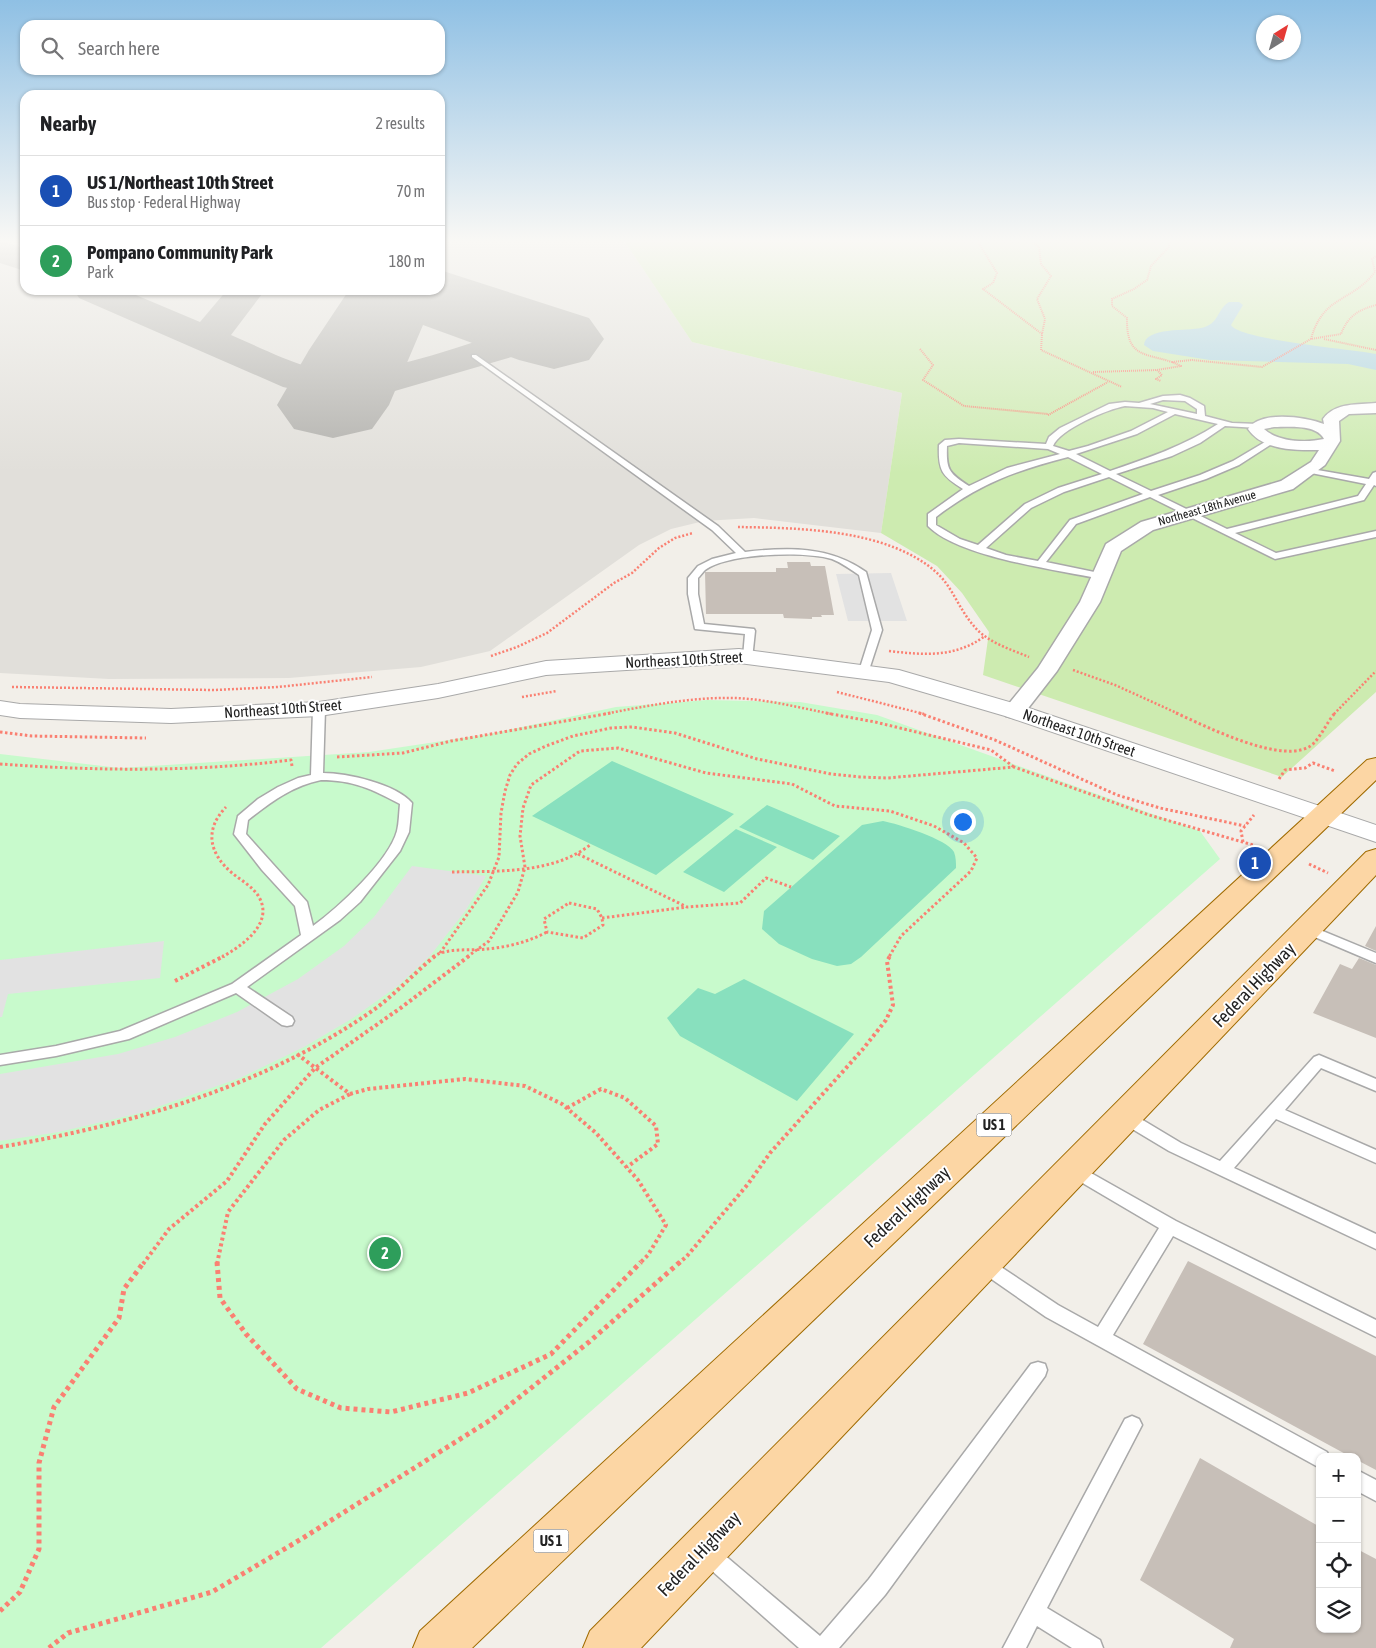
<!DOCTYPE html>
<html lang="en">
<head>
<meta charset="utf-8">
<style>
	body { margin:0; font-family:"Asap Condensed",sans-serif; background:#f2f2f2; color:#202124 }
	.controls { position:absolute; right:15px; bottom:15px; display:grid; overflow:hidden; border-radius:10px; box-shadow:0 1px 4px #0004 }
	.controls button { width:45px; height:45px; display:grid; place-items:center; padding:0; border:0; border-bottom:1px solid #e0e0e0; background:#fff; color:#202124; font:25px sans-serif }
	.compass { position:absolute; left:1256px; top:15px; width:45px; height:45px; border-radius:50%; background:#fff; box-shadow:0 1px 4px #0004; rotate:37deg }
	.you { position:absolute; left:962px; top:821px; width:18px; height:18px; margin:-12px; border:4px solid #fff; border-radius:50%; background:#1a73e8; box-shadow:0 0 0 8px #1a73e833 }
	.badge { display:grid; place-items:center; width:32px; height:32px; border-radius:50%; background:#d40000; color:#fff; font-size:16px; font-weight:700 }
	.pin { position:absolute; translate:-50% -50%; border:2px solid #fff; box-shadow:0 1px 5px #0006 }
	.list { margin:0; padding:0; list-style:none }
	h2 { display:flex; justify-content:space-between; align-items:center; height:65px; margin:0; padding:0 20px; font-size:21px }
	h2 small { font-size:16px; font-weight:400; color:#757577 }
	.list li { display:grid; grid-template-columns:32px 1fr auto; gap:15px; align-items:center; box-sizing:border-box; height:70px; padding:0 20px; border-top:1px solid #e0e0e0 }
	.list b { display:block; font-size:19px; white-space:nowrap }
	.list p { margin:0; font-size:16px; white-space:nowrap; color:#757577 }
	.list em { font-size:16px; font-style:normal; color:#757577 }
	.icon { flex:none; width:28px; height:28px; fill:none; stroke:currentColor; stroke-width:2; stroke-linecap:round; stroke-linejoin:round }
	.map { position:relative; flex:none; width:1376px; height:1648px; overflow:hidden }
	.search { position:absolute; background:#fff; box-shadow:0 1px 4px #0004; left:20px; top:20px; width:425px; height:55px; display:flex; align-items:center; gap:12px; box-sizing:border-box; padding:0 18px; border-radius:15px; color:#757577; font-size:19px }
	.panel { position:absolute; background:#fff; box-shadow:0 1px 4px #0004; left:20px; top:90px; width:425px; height:205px; border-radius:15px }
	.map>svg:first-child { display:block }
	.airport { fill:#e1dfda }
	.grass { fill:#cdebb0 }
	.park { fill:#c8facc }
	.pitch { fill:#88e0be }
	.parking { fill:#e2e2e2 }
	.water { fill:#aad3df }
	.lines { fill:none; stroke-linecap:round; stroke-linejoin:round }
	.taxiway { fill:#b1b0ac; fill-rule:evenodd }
	.runway { fill:#b1b0ac; fill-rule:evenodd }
	.building { fill:#c7bfb8 }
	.service-casing { stroke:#a9a9a9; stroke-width:3 }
	.minor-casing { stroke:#a9a9a9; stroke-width:3 }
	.tertiary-casing { stroke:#a9a9a9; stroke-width:2 }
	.primary-casing { stroke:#a06b00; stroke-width:2 }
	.path-far4 { stroke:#fa8072; stroke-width:2; stroke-dasharray:1 1; stroke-linecap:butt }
	.path-far3 { stroke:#fa8072; stroke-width:2.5; stroke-dasharray:2 2; stroke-linecap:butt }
	.path-far2 { stroke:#fa8072; stroke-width:3; stroke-dasharray:2.5 2.5; stroke-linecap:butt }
	.path-far1 { stroke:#fa8072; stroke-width:4; stroke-dasharray:3 3; stroke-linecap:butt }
	.path { stroke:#fa8072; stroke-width:5; stroke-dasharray:4 4; stroke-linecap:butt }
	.service { fill:#fff; fill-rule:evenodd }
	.minor { fill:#fff; fill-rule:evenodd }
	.tertiary { fill:#fff; fill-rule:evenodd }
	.primary { fill:#fcd6a4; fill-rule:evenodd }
	.labels { text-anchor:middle; stroke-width:4; stroke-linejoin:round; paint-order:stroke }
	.far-street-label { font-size:12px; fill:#222; stroke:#fff }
	.shield { fill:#fff; stroke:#646464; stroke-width:1 }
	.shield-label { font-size:14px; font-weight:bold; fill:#222 }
	.street-label { font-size:15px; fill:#222; stroke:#fff }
	.near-street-label { font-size:18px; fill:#222; stroke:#fff }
</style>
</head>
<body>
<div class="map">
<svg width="1376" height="1648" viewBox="0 0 1376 1648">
	<rect width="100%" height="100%" fill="#f2efe9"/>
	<path class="airport" d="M0 242H25V290H440V242H625L692 342 902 393 881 533 754 518 704 521 671 529 639 545 490 651 421 667 289 678 109 679 0 673Z"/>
	<path class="grass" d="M625 242H1376V692L1282 777 983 675 989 632 962 593 937 566 881 533 902 393 692 342Z"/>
	<path class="park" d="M707 700 800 702 877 715 1200 831 1220 859 321 1648H0V754L120 768 369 752 489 734 616 707Z"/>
	<path class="pitch" d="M612 761 734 814 656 875 532 816Z
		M767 805 840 836 813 860 739 827Z
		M883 821C898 824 947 839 954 852 956 857 956 863 956 868L861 957 851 964 837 966 812 959 779 944 762 929 764 911 862 825Z
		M736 829 777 847 724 892 683 872Z
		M744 979 854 1034 797 1101 680 1036 667 1018 698 988 715 994Z"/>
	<path class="parking" d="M891 573 907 621H848L836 574Z
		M412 866 486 876 466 910 430 956 399 985 353 1018 304 1047 240 1078 140 1113 59 1132 0 1141V1074L118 1054 175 1037 237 1012 298 979 344 946 374 917Z
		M164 941 160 978 8 994 2 1017H0V960Z"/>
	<path class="water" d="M1229 302H1239L1243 305 1231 325C1239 340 1353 349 1376 354V370L1348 364 1210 360 1153 351 1144 345C1145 327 1188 331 1201 328 1220 324 1216 310 1229 302Z"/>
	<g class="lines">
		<path class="taxiway" d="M0 242 12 244 25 249V271L0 263Z
			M74 290H124L200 322 227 290H265L231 335C257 346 284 360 312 368 361 383 444 351 494 336L499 333 493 324 498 316C518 311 537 315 540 338L534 346 522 354 381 395 349 398 329 397 283 387 79 298Z"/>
		<path class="runway" d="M440 270 589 318 604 339 589 360 554 369 519 360 423 325 389 405 372 429 333 438 294 429 277 405 309 350 349 290H440Z"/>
	</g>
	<path class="building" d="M787 562H810L811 566H825L834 615H821L822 617H812V619L784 618 783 614H706L705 572H776V568H788Z
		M1376 926V951L1365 946Z
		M1359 958 1376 965V1038L1313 1013 1340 964 1352 969Z
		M1188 1261 1376 1356V1470L1357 1460V1457H1351L1143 1344Z
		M1200 1458 1320 1527V1629H1357V1549L1376 1559V1648H1230L1234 1639 1140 1580Z"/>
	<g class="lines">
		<defs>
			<path id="service" d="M472 355H476L718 526 745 552C788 547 830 546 866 572L882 630 868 673 864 674 859 671 872 630 859 575C850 569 842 563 832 559 804 551 729 553 705 570 703 572 700 576 698 578V594L704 624 754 629 755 631 752 659H744L743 657 745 634 695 629 688 594V578L698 566 712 559 736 553 712 530 472 357Z
				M1180 395 1190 398 1204 406 1205 416 1232 423 1258 424 1262 426 1258 428 1225 426 1200 443 1172 456 1116 474 1151 491 1200 475 1233 461 1270 439 1274 441 1273 443 1239 465 1206 479 1158 495 1227 529 1358 496 1366 484 1306 472V468L1369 479 1373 473 1376 472V486L1374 485 1364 500 1235 533 1276 553 1376 531V537L1275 559 1150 497 1076 524 1046 562 1104 574V578L1101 579C1057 570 958 557 928 526V514L963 489C942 476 938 471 939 445L945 440 959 439 1046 444 1049 437 1060 428 1109 404 1125 402 1139 403 1163 396ZM1163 400 1185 401 1197 409V414L1150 404ZM1125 406 1153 408 1168 412 1131 431 1088 446 1069 451 1053 446C1060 429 1108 409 1125 406ZM1175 414 1218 424C1184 446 1148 458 1110 471L1076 454 1137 434ZM959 443 1048 449 1060 454 1007 468 969 486C949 473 946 470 947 446ZM1068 457 1102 474 1058 488 1025 504 978 545 960 539 936 525V517C980 483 1015 471 1068 457ZM1109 477 1143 494 1070 520 1038 561 1006 555 986 548 1031 508 1064 492Z
				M319 706 325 709 323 773C347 773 396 784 412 803L409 832 400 851 360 902 340 920 247 987 292 1017 294 1021 292 1025 287 1026 282 1025 236 993 129 1039 56 1056 0 1065V1055L56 1046 120 1031 232 984 301 935 295 906 262 870 234 834 238 816 258 799 278 787 298 778 311 775 313 709ZM321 780C353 780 372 789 400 804 399 813 399 823 397 831 389 861 338 908 313 926L307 902 246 834 248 820C271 802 292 786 321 780Z
				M1308 925 1376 953V963L1303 932 1301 929 1303 926Z
				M1319 1055 1376 1079V1091L1321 1068 1285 1110 1376 1150V1163L1276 1119 1234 1168 1376 1234V1249L1169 1151 1119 1121 1117 1117 1119 1113 1125 1111 1131 1113 1181 1143 1220 1161 1314 1057Z
				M1075 1164 1176 1221 1376 1320V1337L1173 1236 1113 1335 1327 1452 1329 1457H1320V1468L1046 1317 977 1269 974 1264 977 1259 983 1257 989 1259 1058 1305 1098 1327 1159 1228 1069 1175 1067 1170 1069 1165Z
				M1038 1362 1045 1364 1047 1370 1045 1376 885 1595 839 1648H799L702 1562 698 1555 702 1548 709 1545 716 1548 820 1636 869 1579 1031 1364Z
				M1132 1416 1139 1419 1142 1425 1047 1608 1100 1640 1103 1648H1072L1037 1626 1026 1648H1003L1125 1419Z
				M1357 1470 1376 1480V1501L1357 1491Z"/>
			<path id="minor" d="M1376 403V413L1349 414 1339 421 1340 441 1325 465 1293 489 1153 530 1121 551 1100 602 1057 671 1022 716 1014 718 1006 716 1003 711 1038 668 1080 602 1106 544 1141 522 1281 481 1311 462 1319 450C1296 450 1263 451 1248 429 1261 410 1305 417 1324 424L1323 419C1335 402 1358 405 1376 403ZM1274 427C1288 427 1317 424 1324 439 1306 443 1278 442 1264 429Z"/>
			<path id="tertiary" d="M739 649 899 670 1023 706 1376 825V842L1005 716 889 682 739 663 546 675 438 698 319 716 171 723 20 718 0 715V701L20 704 171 709 319 702 438 684 546 661Z"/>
			<path id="primary" d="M1376 758V780L472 1648H413L420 1631 1367 760Z
				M1376 849V875L641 1648H583L590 1631 1366 852Z"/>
		</defs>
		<use href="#service" class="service-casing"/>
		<use href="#minor" class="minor-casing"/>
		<use href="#tertiary" class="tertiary-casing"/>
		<use href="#primary" class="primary-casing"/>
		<path class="path-far4" d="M978 242 997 273 993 283 983 289 1042 334 1041 350 1122 387
			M1033 242 1039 247 1041 264 1051 276 1037 299 1045 319 1042 334
			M1311 339C1323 295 1351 303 1375 272L1372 259 1376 256
			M1324 339 1376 350
			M920 349 933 365 923 380 964 406 1048 414
			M1172 362 1192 360 1262 367 1311 339 1341 334C1348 316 1358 310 1376 305
			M1157 370 1181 366C1151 351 1126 363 1127 318L1112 306V299L1134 289 1147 280 1151 266 1169 247V242
			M1093 372 1157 370 1162 375 1156 379 1161 381
			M1048 415 1108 382"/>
		<path class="path-far3" d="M738 527C800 528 887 529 936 572 952 586 959 609 973 625 986 642 1010 649 1029 657
			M889 651C924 655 955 658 985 636
			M491 656 517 647 547 633 614 583 632 573 659 548 675 538 693 533
			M1073 670 1115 685 1179 714
			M12 687 214 690 278 687 372 677
			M837 692 924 714
			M522 697 557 691
			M604 714C647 706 690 697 734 698 767 699 800 708 832 714
			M1334 714 1376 671"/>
		<path class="path-far2" d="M826 713 875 722 991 750 1014 767
			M919 713 995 740 1117 795 1160 808 1245 826
			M1176 713C1204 725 1286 768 1313 744 1322 735 1327 722 1335 713
			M0 732 32 736 146 738
			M337 757 403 753 451 741 611 713
			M0 764C98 771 194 772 291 760L292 766
			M1279 779 1285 770 1305 768 1313 763 1335 771
			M1243 842 1241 831 1254 815
			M578 854 687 907 740 903 766 878 791 887
			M1309 864 1328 873
			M452 872C498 871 552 874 590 845
			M569 903 597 909 602 918 603 925 583 938 547 932 544 919Z
			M602 918 687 907
			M440 953 488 885 499 857 501 813 505 791 510 775 517 764 529 754 546 746 573 736 611 728 632 727 675 733 757 759 831 774 860 777 887 778 1014 767 1149 815 1253 845
			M222 957C240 947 273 925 260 899 255 888 242 881 232 873 209 853 204 830 226 807
			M433 957C447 947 470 951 487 949 508 947 528 942 547 932
			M467 957 489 941 518 892 525 867 520 836 523 808 531 785 580 751 618 748 706 773 792 784 835 806 890 811 934 826 964 843 977 858 971 871 901 936 889 957"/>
		<path class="path-far1" d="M175 981 224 956
			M297 1054 350 1094
			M350 1094 368 1089 465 1079 525 1086 562 1104 596 1133 638 1180 666 1225 648 1255 639 1264
			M567 1108 601 1089 625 1098 656 1126 658 1144 627 1167
			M0 1147C130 1125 263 1087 372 1011 395 995 413 974 435 956
			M143 1264 169 1229 227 1181 265 1124 315 1068 402 1007 469 956
			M217 1264 228 1212 284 1140 319 1110 350 1094
			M678 1264 687 1256 748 1184 770 1153 863 1049 886 1020 893 1005 887 961 890 956"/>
		<path class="path" d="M217 1262 220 1298 246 1334 297 1389 341 1408 391 1412 468 1393 551 1354 641 1262
			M0 1611 20 1592 39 1549V1463L54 1407 119 1318 124 1289 144 1262
			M49 1648 68 1633 212 1592 303 1538 492 1419 589 1342 680 1262"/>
		<use href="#service" class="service"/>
		<use href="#minor" class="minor"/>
		<use href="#tertiary" class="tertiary"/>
		<use href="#primary" class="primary"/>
	</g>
	<linearGradient id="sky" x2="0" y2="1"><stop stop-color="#8fc0e4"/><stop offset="0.51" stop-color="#f9f8f5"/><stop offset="1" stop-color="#f9f8f5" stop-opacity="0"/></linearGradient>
	<rect width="1376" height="473" fill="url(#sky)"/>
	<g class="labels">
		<g class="far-street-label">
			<text transform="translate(1207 508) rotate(-16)" y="4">Northeast 18th Avenue</text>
		</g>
		<g class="shield">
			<rect x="976.5" y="1113.5" width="35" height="23" rx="4"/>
			<rect x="533.5" y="1529.5" width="35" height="23" rx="4"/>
		</g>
		<g class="shield-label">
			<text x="994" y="1130">US 1</text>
			<text x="551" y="1546">US 1</text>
		</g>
		<g class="street-label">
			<text transform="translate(684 660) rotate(-3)" y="5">Northeast 10th Street</text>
			<text transform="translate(283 709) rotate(-4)" y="5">Northeast 10th Street</text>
			<text transform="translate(1079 733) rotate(19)" y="5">Northeast 10th Street</text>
		</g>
		<g class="near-street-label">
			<text transform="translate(1254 985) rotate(-46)" y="6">Federal Highway</text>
			<text transform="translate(907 1207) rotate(-43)" y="6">Federal Highway</text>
			<text transform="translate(699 1554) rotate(-46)" y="6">Federal Highway</text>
		</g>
	</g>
</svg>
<div class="controls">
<button>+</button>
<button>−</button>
<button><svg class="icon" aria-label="locate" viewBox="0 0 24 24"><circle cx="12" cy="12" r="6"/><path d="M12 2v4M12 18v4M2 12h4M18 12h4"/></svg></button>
<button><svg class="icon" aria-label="layers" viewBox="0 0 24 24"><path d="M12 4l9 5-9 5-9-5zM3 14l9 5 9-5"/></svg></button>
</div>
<svg class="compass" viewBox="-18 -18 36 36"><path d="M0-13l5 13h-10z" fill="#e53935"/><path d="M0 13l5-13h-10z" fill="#757577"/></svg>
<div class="you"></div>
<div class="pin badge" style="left:1255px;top:863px;background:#1a4fb4">1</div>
<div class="pin badge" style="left:385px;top:1253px;background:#2e9e5b">2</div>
<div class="search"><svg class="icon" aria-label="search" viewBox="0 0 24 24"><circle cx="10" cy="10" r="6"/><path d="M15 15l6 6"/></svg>Search here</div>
<section class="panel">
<h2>Nearby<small>2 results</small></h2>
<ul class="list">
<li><span class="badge" style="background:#1a4fb4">1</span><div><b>US 1/Northeast 10th Street</b><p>Bus stop · Federal Highway</p></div><em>70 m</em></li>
<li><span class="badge" style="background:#2e9e5b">2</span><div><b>Pompano Community Park</b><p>Park</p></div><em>180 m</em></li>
</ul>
</section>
</div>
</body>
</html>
